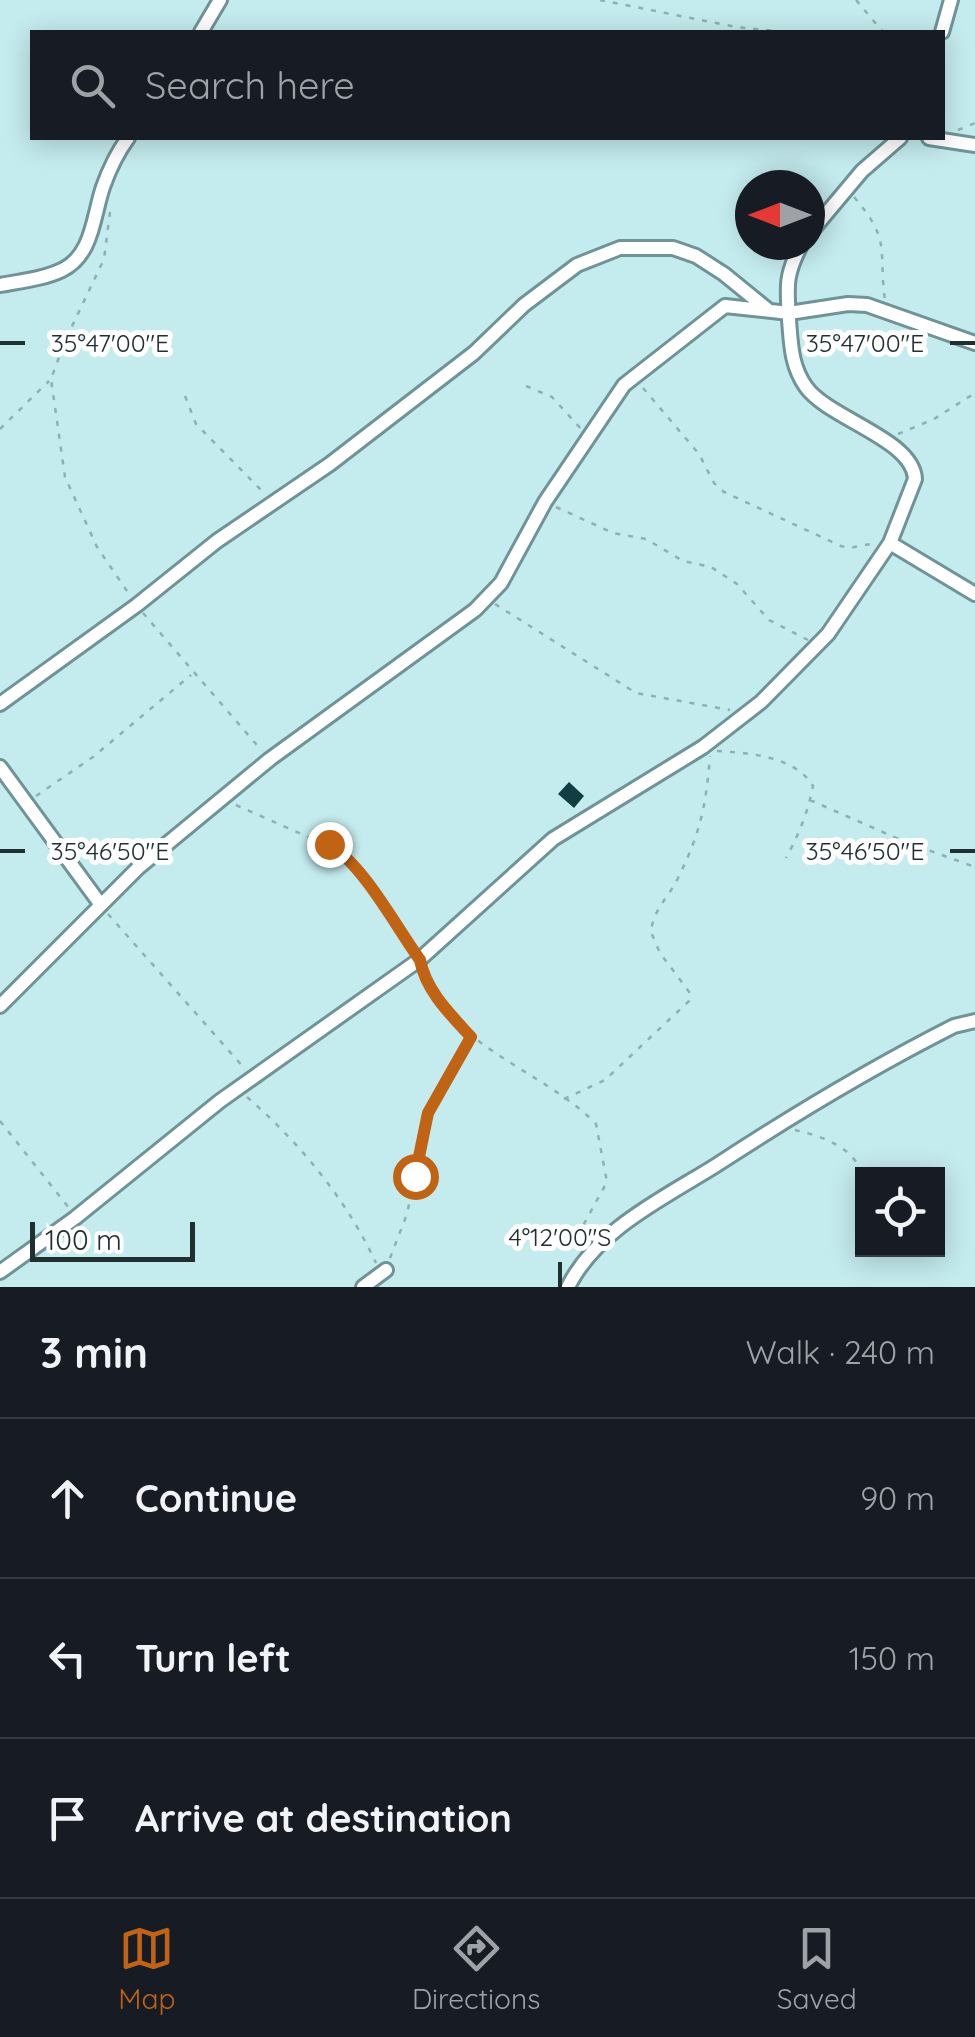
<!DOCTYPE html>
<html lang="en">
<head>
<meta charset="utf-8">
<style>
	body { margin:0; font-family:Quicksand,sans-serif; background:#20242c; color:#f1f3f6 }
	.controls { position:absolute; right:30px; bottom:30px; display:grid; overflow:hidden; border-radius:0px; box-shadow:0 5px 25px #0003 }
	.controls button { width:90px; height:90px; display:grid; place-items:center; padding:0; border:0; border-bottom:2px solid #363941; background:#171b24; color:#f1f3f6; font:50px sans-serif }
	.compass { position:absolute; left:735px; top:170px; width:90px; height:90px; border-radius:50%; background:#171b24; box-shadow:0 5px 25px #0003; rotate:270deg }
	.scale { position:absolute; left:30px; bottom:25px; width:165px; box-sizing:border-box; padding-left:10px; border:5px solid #202f30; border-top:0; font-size:28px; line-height:35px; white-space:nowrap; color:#202f30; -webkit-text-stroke:8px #fff; paint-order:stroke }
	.stop { position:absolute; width:30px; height:30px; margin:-22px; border:8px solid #c06315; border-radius:50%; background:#fff }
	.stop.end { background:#c06315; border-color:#fff; box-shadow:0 2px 10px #0008 }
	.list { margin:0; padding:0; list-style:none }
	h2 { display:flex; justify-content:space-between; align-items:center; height:130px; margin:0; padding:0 40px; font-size:42px }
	h2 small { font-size:32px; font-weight:400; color:#9ea1a6 }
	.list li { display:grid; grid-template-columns:65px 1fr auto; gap:30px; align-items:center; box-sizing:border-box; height:160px; padding:0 40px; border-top:2px solid #363941 }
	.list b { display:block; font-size:38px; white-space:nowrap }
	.list em { font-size:32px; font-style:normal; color:#9ea1a6 }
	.icon { flex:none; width:55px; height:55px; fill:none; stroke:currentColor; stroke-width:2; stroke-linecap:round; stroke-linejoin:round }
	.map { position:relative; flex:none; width:975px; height:1287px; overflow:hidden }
	.search { position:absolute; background:#171b24; box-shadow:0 5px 25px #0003; left:30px; right:30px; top:30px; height:110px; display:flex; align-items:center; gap:25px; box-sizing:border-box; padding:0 35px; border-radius:0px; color:#9ea1a6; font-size:38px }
	.sheet { height:610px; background:#171b24 }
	nav { display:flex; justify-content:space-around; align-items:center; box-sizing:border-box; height:140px; border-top:2px solid #363941; background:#171b24; font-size:28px; color:#9ea1a6 }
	nav a { display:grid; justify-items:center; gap:5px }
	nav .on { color:#c06315 }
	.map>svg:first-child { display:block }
	.building { fill:#113e42 }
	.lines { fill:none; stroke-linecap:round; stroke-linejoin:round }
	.minor-casing { stroke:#6f9397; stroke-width:18 }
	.path { stroke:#90afb2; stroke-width:2.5; stroke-dasharray:5 8; stroke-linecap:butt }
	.minor { stroke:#fff; stroke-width:12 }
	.route { stroke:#c06315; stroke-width:12 }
	.ticks { fill:none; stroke:#202f30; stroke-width:4 }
	.ticks-label { font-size:25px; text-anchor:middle; fill:#202f30; stroke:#fff; stroke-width:10; stroke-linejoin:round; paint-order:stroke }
</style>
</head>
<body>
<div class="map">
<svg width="975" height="1287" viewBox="0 0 975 1287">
	<rect width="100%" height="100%" fill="#c4ebee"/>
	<path class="building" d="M569 782 584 796 574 808 558 794Z"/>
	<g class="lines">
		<defs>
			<path id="minor" d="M201 32 220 0
				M942 32 951 0
				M929 138 975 145
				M810 233 862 171 900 138
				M0 285C21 281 43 279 62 270 93 255 93 216 103 187 109 170 117 153 128 138
				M890 543 975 594
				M0 704 137 605 217 541 330 464 474 353 524 305 577 265 620 248H673L696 256 724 274 767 309
				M0 767 101 905
				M0 1006 139 867 270 759 475 610 501 583 545 502 624 385 725 306 789 313 848 304 867 305 975 343
				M0 1272 75 1218 220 1101 419 960 553 839 703 747 761 702 828 634 890 543 915 479C913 439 829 419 806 387 791 366 791 344 789 320 787 286 785 276 801 245
				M363 1287 386 1270
				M568 1287C596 1230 664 1198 715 1166 793 1115 871 1068 954 1026L975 1021"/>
		</defs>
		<use href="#minor" class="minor-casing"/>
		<path class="path" d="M600 0 736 27 785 32
			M856 0 883 32
			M958 130 975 123
			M854 197C892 241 878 250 885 300
			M110 212 104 259 65 341 51 379 65 477 97 547 129 594
			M526 386 552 397 582 430
			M643 388 699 454 714 483 724 492 841 546 849 548 876 543
			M185 396 196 424 264 493
			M0 429 49 381
			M898 434 934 419 975 393
			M556 507 613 533 646 539 683 561 711 567 737 584 769 620 808 640
			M495 604 636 693 730 710
			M143 613 262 751
			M717 751C749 753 795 756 813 786 808 812 799 834 786 858
			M36 796 93 757 191 675
			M810 800 903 841 975 867
			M236 805 340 851 412 950
			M108 914 245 1069
			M422 971C448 1046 545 1071 596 1124L607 1182 580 1231 573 1256
			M247 1097C299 1142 347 1200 376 1263
			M564 1099 605 1080 689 1001 690 993 660 953 651 932C653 909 670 896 679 876 701 831 706 805 710 756
			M0 1121 69 1208
			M795 1130C821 1136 856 1147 862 1176
			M887 1250 891 1255
			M390 1258 407 1214 428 1113 471 1038"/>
		<use href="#minor" class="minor"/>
	</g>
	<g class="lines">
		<path class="route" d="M329 844C364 866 395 925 420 960 426 991 450 1014 471 1037L428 1113 415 1176"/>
	</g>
	<path class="ticks" d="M0 343H25M950 343H975M0 851H25M950 851H975M560 1262V1287"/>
	<g class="ticks-label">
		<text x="865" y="352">35°47'00"E</text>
		<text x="110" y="352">35°47'00"E</text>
		<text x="865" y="860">35°46'50"E</text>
		<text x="110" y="860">35°46'50"E</text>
		<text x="560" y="1246">4°12'00"S</text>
	</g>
</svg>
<div class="controls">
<button><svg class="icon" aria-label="locate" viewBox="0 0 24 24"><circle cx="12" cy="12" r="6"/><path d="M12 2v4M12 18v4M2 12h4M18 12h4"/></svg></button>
</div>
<svg class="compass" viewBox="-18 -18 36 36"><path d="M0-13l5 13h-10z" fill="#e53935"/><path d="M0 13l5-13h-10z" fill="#9ea1a6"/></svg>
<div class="scale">100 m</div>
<div class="stop" style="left:415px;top:1176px"></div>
<div class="stop end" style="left:329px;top:844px"></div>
<div class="search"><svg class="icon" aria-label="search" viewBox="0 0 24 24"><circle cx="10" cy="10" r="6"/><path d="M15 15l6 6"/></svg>Search here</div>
</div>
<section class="sheet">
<h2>3 min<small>Walk · 240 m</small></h2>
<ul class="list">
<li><svg class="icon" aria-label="ahead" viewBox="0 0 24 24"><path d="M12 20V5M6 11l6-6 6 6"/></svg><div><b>Continue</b></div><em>90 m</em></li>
<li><svg class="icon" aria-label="left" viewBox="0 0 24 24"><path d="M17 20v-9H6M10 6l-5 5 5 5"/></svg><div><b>Turn left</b></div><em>150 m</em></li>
<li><svg class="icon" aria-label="arrive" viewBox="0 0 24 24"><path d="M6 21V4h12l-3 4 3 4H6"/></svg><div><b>Arrive at destination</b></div></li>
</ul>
</section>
<nav>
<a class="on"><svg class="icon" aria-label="map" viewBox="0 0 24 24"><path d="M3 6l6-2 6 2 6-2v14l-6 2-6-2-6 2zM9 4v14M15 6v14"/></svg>Map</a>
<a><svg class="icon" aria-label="directions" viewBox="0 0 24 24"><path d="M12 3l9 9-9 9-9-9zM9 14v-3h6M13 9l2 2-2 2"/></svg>Directions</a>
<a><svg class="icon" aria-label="saved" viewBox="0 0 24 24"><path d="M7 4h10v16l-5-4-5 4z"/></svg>Saved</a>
</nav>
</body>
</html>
